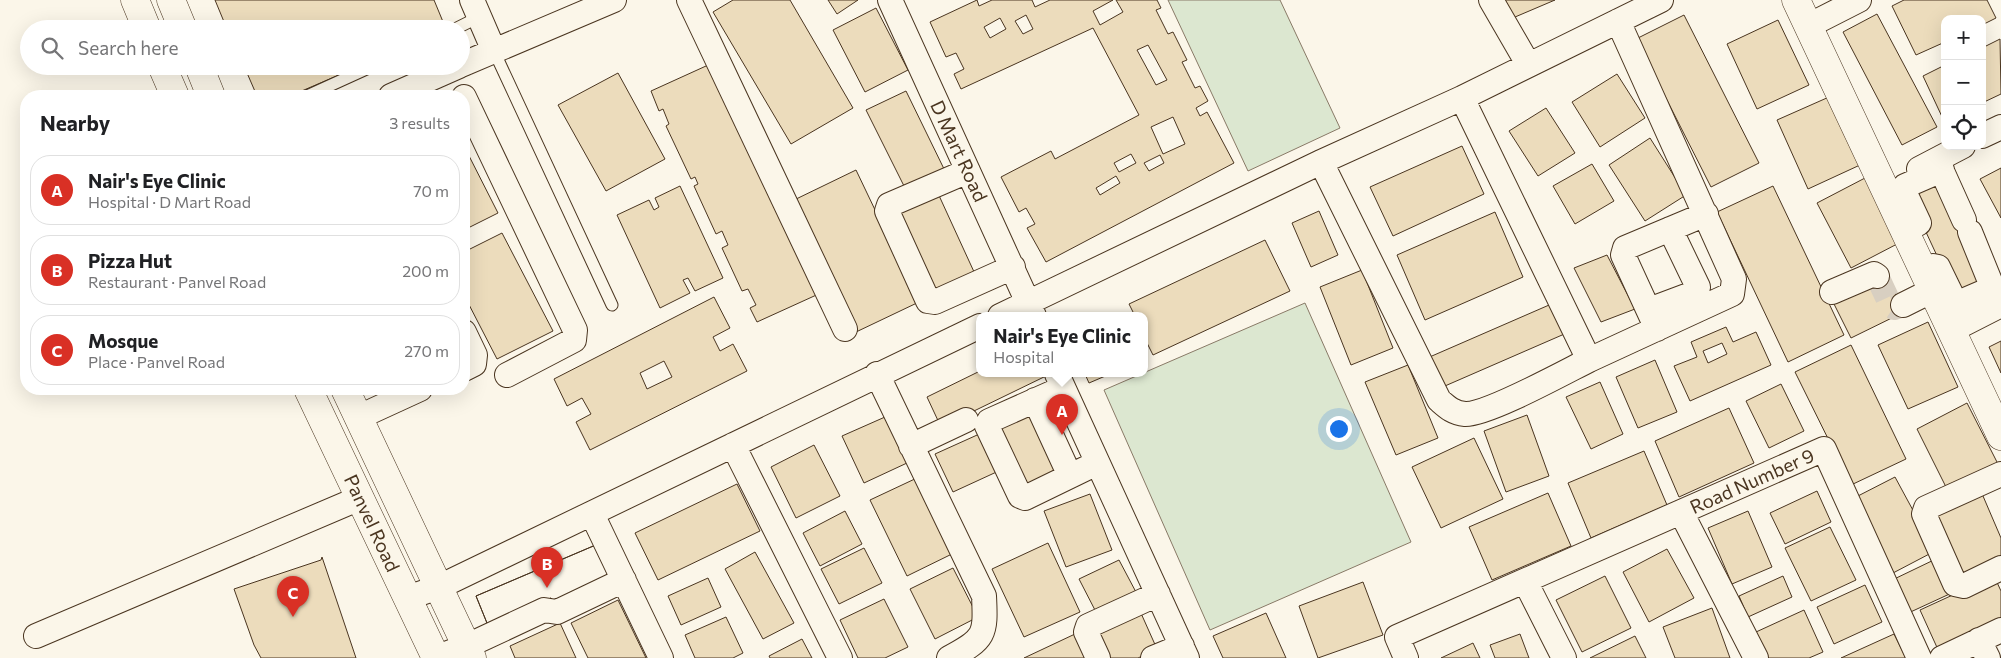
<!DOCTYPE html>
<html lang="en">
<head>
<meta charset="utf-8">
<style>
	body { margin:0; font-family:Commissioner,sans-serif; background:#f6f6f6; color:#202124 }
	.controls { position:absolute; right:15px; top:15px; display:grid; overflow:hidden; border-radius:10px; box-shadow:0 5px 20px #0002 }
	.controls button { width:45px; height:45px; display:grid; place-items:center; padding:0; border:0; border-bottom:1px solid #e0e0e0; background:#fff; color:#202124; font:25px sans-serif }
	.you { position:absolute; left:1338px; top:428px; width:18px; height:18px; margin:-12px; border:4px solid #fff; border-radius:50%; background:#1a73e8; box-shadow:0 0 0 8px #1a73e833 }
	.badge { display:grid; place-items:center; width:32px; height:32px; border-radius:50%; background:#d93025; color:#fff; font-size:16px; font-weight:700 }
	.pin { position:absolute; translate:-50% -41px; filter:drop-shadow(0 1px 2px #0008) }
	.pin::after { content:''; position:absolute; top:26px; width:18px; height:15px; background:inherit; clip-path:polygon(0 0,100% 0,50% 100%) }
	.popup { position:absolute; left:976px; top:312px; width:172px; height:65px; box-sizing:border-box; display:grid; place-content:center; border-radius:10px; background:#fff; filter:drop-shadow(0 1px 4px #0005); font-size:16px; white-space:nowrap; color:#757577 }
	.popup b { font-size:19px; color:#202124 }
	.popup::after { content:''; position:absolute; left:50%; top:100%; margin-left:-10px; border:10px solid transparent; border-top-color:#fff }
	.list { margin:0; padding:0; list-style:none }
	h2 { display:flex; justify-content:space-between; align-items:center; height:65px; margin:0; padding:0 20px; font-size:21px }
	h2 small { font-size:16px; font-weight:400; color:#757577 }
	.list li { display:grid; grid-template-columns:32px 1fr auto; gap:15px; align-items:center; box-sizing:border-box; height:70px; margin:0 10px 10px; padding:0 10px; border:1px solid #e0e0e0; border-radius:20px }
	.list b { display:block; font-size:19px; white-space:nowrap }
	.list p { margin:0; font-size:16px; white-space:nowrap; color:#757577 }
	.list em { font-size:16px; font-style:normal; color:#757577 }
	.icon { flex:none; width:28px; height:28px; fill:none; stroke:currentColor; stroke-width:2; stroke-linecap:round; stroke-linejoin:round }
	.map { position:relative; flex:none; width:2001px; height:658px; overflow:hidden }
	.search { position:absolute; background:#fff; box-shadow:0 5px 20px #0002; left:20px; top:20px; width:450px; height:55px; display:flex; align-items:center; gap:12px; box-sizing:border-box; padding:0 18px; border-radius:28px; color:#757577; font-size:19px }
	.panel { position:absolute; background:#fff; box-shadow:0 5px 20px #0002; left:20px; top:90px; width:450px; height:305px; border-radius:20px }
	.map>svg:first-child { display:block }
	.green { fill:#dce7d0; stroke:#887966 }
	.building { fill:#ecdcbc; stroke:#4a3520; fill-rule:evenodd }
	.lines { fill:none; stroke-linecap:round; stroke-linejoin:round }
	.street-tunnel { stroke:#d8cfc1; stroke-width:24; stroke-dasharray:24 12; stroke-linecap:butt }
	.lane-casing { stroke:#4a3520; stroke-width:13 }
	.street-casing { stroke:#4a3520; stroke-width:26 }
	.secondary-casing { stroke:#4a3520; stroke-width:29 }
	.lane { stroke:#fbf6e9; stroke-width:11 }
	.street { stroke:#fbf6e9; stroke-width:24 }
	.secondary { stroke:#fbf6e9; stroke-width:28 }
	.labels { text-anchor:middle; stroke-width:4; stroke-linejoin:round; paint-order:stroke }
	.street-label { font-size:19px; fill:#4a3520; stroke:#fbf6e9 }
</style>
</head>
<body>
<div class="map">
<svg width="2001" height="658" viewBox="0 0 2001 658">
	<rect width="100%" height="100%" fill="#fbf6e9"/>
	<path class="green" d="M1168 0H1280L1340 128 1248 171Z
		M1305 303 1411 542 1210 630 1104 390Z"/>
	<path class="building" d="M215 0H434L446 29H227Z
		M733 0H790L853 108 791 144 713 12Z
		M828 0H858L837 14Z
		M977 0 979 6 992 0H1032L1035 7 1050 0H1113L1093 11 1100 25 1123 12 1116 0H1157L1161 8 1156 10 1168 34 1173 32 1187 60 1182 62 1195 88 1200 86 1208 101 1196 108 1200 116 1207 112 1234 163 1046 262 1027 228 1035 224 1026 208 1019 212 1001 177 1051 151 1055 159 1139 115 1093 28 961 89 954 74 964 69 956 53 946 57 930 22ZM1026 15 1033 29 1023 34 1015 21ZM1000 18 1006 29 990 38 984 27ZM1148 45 1167 80 1156 85 1137 50ZM1173 117 1185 144 1163 154 1151 127ZM1131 154 1136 163 1119 172 1114 163ZM1160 155 1164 163 1149 171 1144 163ZM1116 176 1120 183 1100 195 1096 188Z
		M1499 0H1555L1508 20Z
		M1904 0H1987L1996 18 1982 25V19H1945V42L1916 55 1892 6Z
		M876 8 908 70 865 92 833 30Z
		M1877 14 1937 127 1902 145 1843 32Z
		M1684 15 1759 163 1711 187 1636 39Z
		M1778 20 1809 85 1757 109 1727 44Z
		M2000 39 2001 94 1982 103V48Z
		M717 61 823 292 757 322 750 308 756 305 748 289 742 291 722 248 728 245 722 231 716 234 694 186 698 184 695 177 691 179 666 126 669 124 663 109 659 111 651 91Z
		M1945 65V120L1944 121 1923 76Z
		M244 66H360L290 96H257Z
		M618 73 665 159 606 191 558 105Z
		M1617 74 1645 118 1600 147 1572 102Z
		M906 91 946 173 907 192 866 110Z
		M1829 97 1860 165 1808 189 1777 120Z
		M1546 108 1575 153 1538 176 1509 131Z
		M1650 138 1686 195 1645 221 1609 165Z
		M464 146 498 213 464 230Z
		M1462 146 1484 194 1393 236 1370 187Z
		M1592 164 1614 201 1575 224 1553 186Z
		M2001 168V218L1980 179Z
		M856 170 919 302 856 332 792 201Z
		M1937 175 1989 288 1958 301 1906 189Z
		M1865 178 1899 243 1851 268 1817 203Z
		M680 186 723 278 695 291 688 278 683 280 690 293 660 308 617 215 649 200 654 210 659 207 655 198Z
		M1773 186 1844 335 1788 362 1717 212Z
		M936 189 975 274 930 295 891 210Z
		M1319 211 1338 255 1311 267 1292 223Z
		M1495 212 1523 277 1425 320 1397 255Z
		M502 233 553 331 497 359 464 295V252Z
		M1265 240 1290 291 1153 355 1144 337V316H1135L1129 304Z
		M1607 255 1635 309 1601 322 1574 268Z
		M1362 270 1393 348 1351 365 1320 287Z
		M1886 274 1904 312 1851 338 1832 300Z
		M714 297 730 328 713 337 720 351 733 344 747 371 590 450 576 422 591 414 582 398 567 406 554 379ZM664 361 672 377 647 389 640 373Z
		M1556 302 1569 332 1438 389 1425 359Z
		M1928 322 1958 387 1908 409 1878 345Z
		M1726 327 1733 342 1756 332 1771 365 1690 401 1674 366 1697 357 1691 342ZM1722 343 1727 354 1708 363 1703 351Z
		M2001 341V373L1989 347Z
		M1851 345 1906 459 1851 485 1795 372Z
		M1655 360 1677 412 1638 428 1616 377Z
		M1408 365 1438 438 1396 455 1365 382Z
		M980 371V374H1045L1046 376 941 427 927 397Z
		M1085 374H1110L1089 383Z
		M1600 382 1623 434 1591 449 1566 397Z
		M1781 384 1804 431 1769 448 1746 401Z
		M1967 403 1998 464 1947 489 1917 429Z
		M1033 406 1064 472 1025 494 993 424Z
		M1729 408 1754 463 1679 497 1655 441Z
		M1527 415 1549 476 1506 492 1484 431Z
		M885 417 907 463 864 483 842 436Z
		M986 431 1003 469 953 492 935 454Z
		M1474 438 1503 499 1441 528 1412 467Z
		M814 445 840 496 796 518 771 467Z
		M1644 451 1667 505 1591 538 1568 483Z
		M919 477 956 552 907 576 870 500Z
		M1895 477 1935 551 1893 573 1854 498Z
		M737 484 760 531 658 580 635 533Z
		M1980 489 2001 538V562L1958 580 1929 512Z
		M1817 491 1831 522 1785 544 1770 513Z
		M1548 493 1571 546 1492 580 1469 527Z
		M1090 494 1112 550 1066 567 1044 511Z
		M845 511 862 544 820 566 803 533Z
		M1748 511 1772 567 1732 584 1708 528Z
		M1830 527 1856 580 1811 601 1785 548Z
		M1048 543 1080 612 1024 637 992 569Z
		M598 544 617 581 555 608 551 598 489 628 476 596Z
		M598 544 617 581 555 608 551 598 489 628 476 596Z
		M864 548 882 583 839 604 821 569Z
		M1667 549 1694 598 1649 622 1623 572Z
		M755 552 794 623 763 639 725 569Z
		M322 557 356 658H261L254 645 234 589 321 560Z
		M1940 557 1956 591 1904 615 1888 582Z
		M1119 560 1137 594 1097 614 1079 579Z
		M953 568 978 617 935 639 910 589Z
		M1605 576 1631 628 1582 652 1556 600Z
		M1783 576 1792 597 1748 617 1739 596Z
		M1994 576 2001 591V627L1940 654 1920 610Z
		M708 578 721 607 681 625 668 596Z
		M1363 582 1383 635 1318 658 1299 606Z
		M1865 585 1882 622 1834 644 1817 607Z
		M884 599 908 647 885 658H858L840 620Z
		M618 600 646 658H588L571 623Z
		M1712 608 1730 658H1675L1663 627Z
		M1804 610 1823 652 1809 658H1768L1756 632Z
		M1140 611 1157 649 1138 658H1103L1092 634Z
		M1266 613 1286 658H1223L1213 636Z
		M726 617 743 653 733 658H695L685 635Z
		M560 623 576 658H515L510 646Z
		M1075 634 1086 658H1024Z
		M1520 634 1529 658H1495L1490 645Z
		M1894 634 1906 658H1841Z
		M1635 636 1646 658H1590Z
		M802 639 812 658H770L769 656Z
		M1473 643 1480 658H1441Z"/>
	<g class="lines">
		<path class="street-tunnel" d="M1877 276 1891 306 1894 308 1903 305"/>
		<defs>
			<path id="lane" d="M455 29 479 17
				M494 51 612 305
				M307 96 373 66"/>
			<path id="street" d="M472 0 494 51
				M689 0 845 329
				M890 0 1034 316
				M1491 0 1528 64
				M1808 26 1859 0
				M461 65 614 0
				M391 96 459 66
				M464 97 575 330 574 340 507 375
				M1462 98 1589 360 1732 294 1734 279 1618 21
				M1982 136 2001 127
				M1937 160 1964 220
				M1321 162 1439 400C1447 407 1453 413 1465 414 1487 415 1565 372 1589 360
				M1919 169 1963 146
				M968 171 889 205 887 211 928 301 935 302 1013 267
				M1905 231 1919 223 1904 191 1905 186 1942 170
				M1970 232 2000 306
				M1924 271 1933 266 1938 267 1955 302 1958 303 1993 288
				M1832 292 1874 274 1877 276
				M1903 305 1933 290
				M1649 310 1697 292 1698 287 1670 229
				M1000 316 1321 162 1462 98 1661 0
				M1657 329 1623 255 1625 248 1706 214
				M1952 330 2001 305
				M464 332 475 355 474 364 464 369
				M877 374 984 596C986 635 985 639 949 658
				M1057 374 1187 658
				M1063 388 989 421 987 426 1020 496 1025 498 1097 463
				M1035 400 1070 476
				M359 417 420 389
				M733 445 840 658
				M911 446 966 420
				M2001 474 1926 508 1924 514 1955 584 1964 586 2001 568
				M1681 512 1756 658
				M592 514 661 658
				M1525 581 1564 658
				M407 598 439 587 980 326
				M36 636 360 498
				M1979 640 1988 658
				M435 658 467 646 544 610 557 612 624 580
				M1098 658 1086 632 1088 626 1158 594
				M1153 658 1182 646
				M1406 658 1397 637 1824 449 1919 658
				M1942 658 2001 630"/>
			<path id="secondary" d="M135 0 147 29
				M171 0 183 29
				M1796 0 2001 436
				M162 66 175 96
				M199 66 211 96
				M308 389 436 658
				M345 389 472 658"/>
		</defs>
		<use href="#lane" class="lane-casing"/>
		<use href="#street" class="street-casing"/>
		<use href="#secondary" class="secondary-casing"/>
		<use href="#lane" class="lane"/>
		<use href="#street" class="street"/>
		<use href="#secondary" class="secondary"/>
	</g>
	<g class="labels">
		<g class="street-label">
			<text transform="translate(959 151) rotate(65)" y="7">D Mart Road</text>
			<text transform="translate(1752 481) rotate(-24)" y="7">Road Number 9</text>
			<text transform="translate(372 523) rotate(65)" y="7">Panvel Road</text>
		</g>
	</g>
</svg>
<div class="controls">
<button>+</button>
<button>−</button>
<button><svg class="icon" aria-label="locate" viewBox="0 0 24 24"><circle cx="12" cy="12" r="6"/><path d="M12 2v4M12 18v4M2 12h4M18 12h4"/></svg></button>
</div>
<div class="you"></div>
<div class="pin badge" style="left:1062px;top:435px">A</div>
<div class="popup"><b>Nair's Eye Clinic</b>Hospital</div>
<div class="pin badge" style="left:547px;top:588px">B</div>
<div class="pin badge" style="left:293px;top:617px">C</div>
<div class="search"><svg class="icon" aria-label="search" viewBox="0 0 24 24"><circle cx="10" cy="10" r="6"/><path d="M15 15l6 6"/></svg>Search here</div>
<section class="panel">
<h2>Nearby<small>3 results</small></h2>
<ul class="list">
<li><span class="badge">A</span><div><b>Nair's Eye Clinic</b><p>Hospital · D Mart Road</p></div><em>70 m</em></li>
<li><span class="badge">B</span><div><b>Pizza Hut</b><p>Restaurant · Panvel Road</p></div><em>200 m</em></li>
<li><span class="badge">C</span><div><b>Mosque</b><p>Place · Panvel Road</p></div><em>270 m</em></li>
</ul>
</section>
</div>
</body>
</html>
